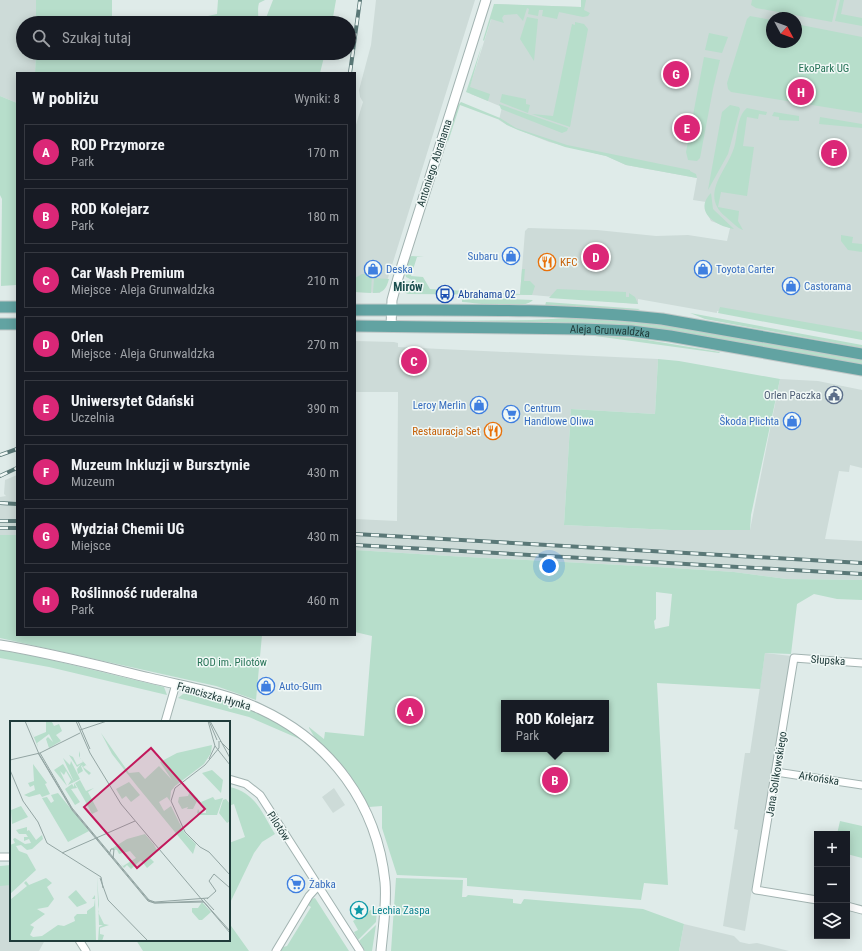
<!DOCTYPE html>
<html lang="pl">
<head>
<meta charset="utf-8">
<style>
	body { margin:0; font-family:"Roboto Condensed",sans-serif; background:#242831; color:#f1f3f6 }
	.controls { position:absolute; right:12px; bottom:12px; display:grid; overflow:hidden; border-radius:0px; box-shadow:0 2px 10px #0003 }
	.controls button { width:36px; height:36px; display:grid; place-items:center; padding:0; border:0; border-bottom:1px solid #363941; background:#171b24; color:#f1f3f6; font:20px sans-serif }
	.compass { position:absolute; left:766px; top:12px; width:36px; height:36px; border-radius:50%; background:#171b24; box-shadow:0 2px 10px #0003; rotate:131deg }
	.you { position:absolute; left:549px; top:566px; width:14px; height:14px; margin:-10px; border:3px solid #fff; border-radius:50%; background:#1a73e8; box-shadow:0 0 0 6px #1a73e833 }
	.badge { display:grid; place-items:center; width:26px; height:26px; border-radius:50%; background:#db2777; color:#fff; font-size:13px; font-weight:700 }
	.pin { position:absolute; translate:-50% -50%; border:2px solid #fff; box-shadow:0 1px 4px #0006 }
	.popup { position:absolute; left:501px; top:700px; width:108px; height:52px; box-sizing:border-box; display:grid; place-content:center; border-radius:0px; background:#171b24; filter:drop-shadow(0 1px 3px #0005); font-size:13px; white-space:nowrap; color:#9ea1a6 }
	.popup b { font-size:15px; color:#f1f3f6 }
	.popup::after { content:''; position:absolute; left:50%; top:100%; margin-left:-8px; border:8px solid transparent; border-top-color:#171b24 }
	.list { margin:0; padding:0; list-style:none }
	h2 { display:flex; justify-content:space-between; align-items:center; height:52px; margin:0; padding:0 16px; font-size:17px }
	h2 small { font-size:13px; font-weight:400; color:#9ea1a6 }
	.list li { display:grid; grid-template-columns:26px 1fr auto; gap:12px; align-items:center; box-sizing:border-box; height:56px; margin:0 8px 8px; padding:0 8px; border:1px solid #363941; border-radius:0px }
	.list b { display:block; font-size:15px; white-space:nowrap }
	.list p { margin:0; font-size:13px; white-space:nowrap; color:#9ea1a6 }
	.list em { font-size:13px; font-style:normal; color:#9ea1a6 }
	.icon { flex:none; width:22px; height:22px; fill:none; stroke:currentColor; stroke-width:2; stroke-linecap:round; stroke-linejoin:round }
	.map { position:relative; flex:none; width:862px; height:951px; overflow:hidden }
	.search { position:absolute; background:#171b24; box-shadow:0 2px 10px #0003; left:16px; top:16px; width:340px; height:44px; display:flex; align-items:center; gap:10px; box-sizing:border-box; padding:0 14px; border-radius:22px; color:#9ea1a6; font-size:15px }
	.panel { position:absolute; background:#171b24; box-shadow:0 2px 10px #0003; left:16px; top:72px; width:340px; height:564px; border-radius:0px }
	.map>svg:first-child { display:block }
	.built { fill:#cddbd8; fill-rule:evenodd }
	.green { fill:#b7decb; fill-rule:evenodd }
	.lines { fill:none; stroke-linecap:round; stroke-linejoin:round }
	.minor-casing { stroke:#a2b3b1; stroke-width:9 }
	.tertiary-casing { stroke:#a2b3b1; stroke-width:11 }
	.primary-casing { stroke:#c1c8c8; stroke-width:13 }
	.minor { stroke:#fff; stroke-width:7 }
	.tertiary { stroke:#fff; stroke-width:9 }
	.primary { stroke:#62a3a2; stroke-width:11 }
	.rail-casing { stroke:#5a7877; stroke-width:4 }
	.rail { stroke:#f0f8f6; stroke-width:2.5; stroke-dasharray:8; stroke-linecap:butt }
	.labels { text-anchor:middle; stroke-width:3; stroke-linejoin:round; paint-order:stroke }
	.park-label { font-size:11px; fill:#287458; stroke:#f0f8f6 }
	.street-label { font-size:11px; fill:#203c3b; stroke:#f0f8f6 }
	.shop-label { font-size:11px; fill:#366cbe; stroke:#f0f8f6; text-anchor:start }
	.food-label { font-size:11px; fill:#c56008; stroke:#f0f8f6; text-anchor:start }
	.transit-label { font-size:11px; fill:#164399; stroke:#f0f8f6; text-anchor:start }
	.service-label { font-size:11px; fill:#4e5e75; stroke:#f0f8f6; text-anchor:end }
	.culture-label { font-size:11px; fill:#0d838f; stroke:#f0f8f6; text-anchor:start }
	.neighbourhood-label { font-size:12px; font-weight:bold; fill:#1b4f4e; stroke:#f0f8f6 }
	.inset-road { fill:none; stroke:#93a5a3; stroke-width:1 }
	.view { fill:#c2185b; fill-opacity:0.15; stroke:#c2185b; stroke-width:2 }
	.inset-edge { fill:none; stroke:#203c3b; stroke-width:2 }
</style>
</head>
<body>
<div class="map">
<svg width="862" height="951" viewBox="0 0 862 951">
	<rect width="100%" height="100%" fill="#dfebe9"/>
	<path class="built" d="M0 0H36V23H23V53H36L35 73H17V103L0 96Z
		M376 0H475L388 278 380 293 355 292V128L363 102 360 97 359 90 371 45Z
		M581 0H862V335L717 311V313L638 299V304L520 294 525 231 528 228 597 230 656 236 688 235 727 241 730 228 711 221 706 211V202L693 200 697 178 626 165 606 156 549 142 507 125 499 120 502 107 471 94 469 89 496 4 581 7ZM772 18H796V42H772Z
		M355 341 394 342 398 343V347L658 359 655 414 571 409 564 525 671 530H750L780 379 818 381 862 390V468L850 465 849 472 839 471 825 539 862 541V580L787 579 734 572 658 567 450 556 355 550V519L397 521 398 397V392H355Z
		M17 475V535H0V497L6 496 4 494 5 480Z
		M765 653 791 656 745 931 723 926 738 830 734 829 745 753H750Z
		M334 788 345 805 333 813 322 797Z
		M11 878V940H45L39 951H0V879Z
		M684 924 734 936 740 942 749 944 757 943 789 951H679Z"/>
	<path class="green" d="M36 0H112V23H36Z
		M218 0H265L259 3C257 10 259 16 258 23H193L197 20 206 19 208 16 217 14Z
		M273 0H336L332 23H264Z
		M581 0H586L584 10 590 13 588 16 583 17 559 12 557 19 542 16 543 10H539L538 16 528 14 529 9 527 8 523 21 517 14 504 15 502 18 504 23 491 19 484 41 483 40 494 4 581 7Z
		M752 0H837L832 22 756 8 751 5Z
		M840 0H844L841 14 862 18V26L835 21Z
		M750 16 772 20V42H796V24L862 37V113L731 92 728 89 727 83 747 19Z
		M527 17 538 19 534 61 520 39Z
		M575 22 584 24 588 29 570 127 532 114 553 116 572 24 575 25Z
		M709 33 728 37 722 53 705 50Z
		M482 45 470 87 490 94 488 101 466 92Z
		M36 53H90V58L191 59V53H325L320 73H35Z
		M704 57 720 60 713 89 700 158 697 161 688 160 686 152Z
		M502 94 526 99V104L530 105 528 113 500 102Z
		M0 96 17 103V289L16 285 1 286 2 199 0 195Z
		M461 102 500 118 516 128 567 145 690 170V171L696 174 697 178 626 165 606 156 565 147 518 130 507 125 500 120 460 105 448 142 447 139 458 105Z
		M499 104 568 128 567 131 562 133 501 109Z
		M730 105 739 107 740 109 728 154 708 190 722 112Z
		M747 108 767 112 766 115 759 114 758 119 747 117 743 146 754 147 747 196 721 192 718 207 739 211 738 221 743 230C737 228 731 221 726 217 699 195 726 172 734 148 738 136 736 117 747 108Z
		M774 112 799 116V121L779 120V117L772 116Z
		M820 117 862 124V128L819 124Z
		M711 193 713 209 734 229C716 226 693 212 711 193Z
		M841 235 853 237 852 243 862 244V252L848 250 841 241Z
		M412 256 424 257H417L411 276 423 277 430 289 520 294 522 269H525L524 281H530L535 286 532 295 408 294 401 291V282L414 281 406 277 405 273 409 257Z
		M362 274H372L371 293 355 292V278Z
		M374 278 389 279C386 289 384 293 373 293Z
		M557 289 626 292V297H629V293L635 297 638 304 549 298Z
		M488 298 533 300C523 311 477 303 462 302V299Z
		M546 302 640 309 638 310 545 306Z
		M720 307 862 332V340L718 313Z
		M690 313 862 345V348L705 319Z
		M572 318 659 324 862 359V365L630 326 574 323 414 321 531 320Z
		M588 335 635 338 720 352 719 353Z
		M658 359 679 361 780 379 751 515 750 530H671L564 525 571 409 655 414Z
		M0 535H17V635H262L256 700 216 686 0 638Z
		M355 550 450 556 658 567 734 572 787 579 862 580V600L837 599 814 594 797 604 791 654 765 653 760 689 657 683 668 885 644 883 641 900 467 886V878L397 875 382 828V806L369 807 348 772 315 738 309 728V727L324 739 325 732 364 736 372 636 355 632ZM656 592 672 594 669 626 655 629 654 621 656 619ZM504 703H606V749H504Z
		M0 650 39 657 164 687 167 695 49 667 0 658Z
		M190 693C224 700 277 714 302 740L249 717 178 698 183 694Z
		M230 787C257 794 261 812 275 834L262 842 254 853 229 905V843L245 837 234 804 229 806Z
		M840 821 862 826V858L847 854V834H837Z
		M11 865V885L0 886V866Z
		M396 878 463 880 462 897H466L468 895 513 899V903L521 904 524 899 643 909 684 924 679 951H391Z
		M315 898 349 951H281L283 947 287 946 311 907 308 905 311 899Z
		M374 908 377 910 376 922 358 940 354 932 358 930 353 921Z
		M229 923 249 951H143L136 940H229Z
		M376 925 372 951H365L359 941Z"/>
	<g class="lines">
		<defs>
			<path id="minor" d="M165 722 176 684
				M776 772 862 785
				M229 779 246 784 260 795 360 951
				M0 857H11
				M817 900 756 890 794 658 862 663
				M847 906 862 910
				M79 940 86 951
				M276 951 309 896 318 886"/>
			<path id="tertiary" d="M391 327 392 300 398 278 486 0
				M0 645C51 653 100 666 150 678 187 687 226 693 260 709 331 742 377 804 385 882 387 905 383 928 381 951"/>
			<g id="primary">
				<path d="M0 307H17"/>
				<path d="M355 310C457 310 560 308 662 319L862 354"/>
				<path d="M0 324H17"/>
				<path id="s1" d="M355 326 583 329 631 331 670 336 862 370"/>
			</g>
		</defs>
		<use href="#minor" class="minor-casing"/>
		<use href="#tertiary" class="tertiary-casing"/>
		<use href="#primary" class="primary-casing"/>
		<use href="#minor" class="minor"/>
		<use href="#tertiary" class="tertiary"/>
		<use href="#primary" class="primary"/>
		<defs>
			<path id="rail" d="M350 73 360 0
				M0 455 17 449
				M0 476 17 468
				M0 503 17 504
				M0 521H17
				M0 528H17
				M355 534 862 563
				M355 545 862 574"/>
		</defs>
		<use href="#rail" class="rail-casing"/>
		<use href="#rail" class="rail"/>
	</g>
	<defs>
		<symbol id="shop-ring" viewBox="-11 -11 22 22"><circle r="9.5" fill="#f0f8f6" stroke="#3f7fe0" stroke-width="1.5"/><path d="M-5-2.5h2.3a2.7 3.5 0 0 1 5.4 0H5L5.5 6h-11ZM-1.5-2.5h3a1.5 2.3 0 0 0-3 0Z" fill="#3f7fe0"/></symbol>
		<symbol id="restaurant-ring" viewBox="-11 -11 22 22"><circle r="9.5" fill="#f0f8f6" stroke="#e8710a" stroke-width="1.5"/><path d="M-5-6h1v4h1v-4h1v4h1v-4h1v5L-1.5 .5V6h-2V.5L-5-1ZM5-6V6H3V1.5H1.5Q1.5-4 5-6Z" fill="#e8710a"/></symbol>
		<symbol id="bus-ring" viewBox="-11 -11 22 22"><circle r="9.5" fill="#f0f8f6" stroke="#1a4fb4" stroke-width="1.5"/><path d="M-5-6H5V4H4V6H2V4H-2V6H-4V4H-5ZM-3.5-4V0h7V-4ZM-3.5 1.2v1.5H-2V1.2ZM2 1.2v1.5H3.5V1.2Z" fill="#1a4fb4"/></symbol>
		<symbol id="civic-ring" viewBox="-11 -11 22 22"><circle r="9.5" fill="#f0f8f6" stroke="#5c6f8a" stroke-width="1.5"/><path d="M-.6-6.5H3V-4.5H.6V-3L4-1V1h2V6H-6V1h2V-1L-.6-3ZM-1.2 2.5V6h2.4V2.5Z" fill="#5c6f8a"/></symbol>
		<symbol id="supermarket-ring" viewBox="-11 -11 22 22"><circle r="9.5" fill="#f0f8f6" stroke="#3f7fe0" stroke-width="1.5"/><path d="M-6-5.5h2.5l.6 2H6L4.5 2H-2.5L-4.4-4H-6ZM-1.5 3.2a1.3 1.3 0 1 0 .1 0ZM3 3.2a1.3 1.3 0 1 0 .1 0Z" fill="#3f7fe0"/></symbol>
		<symbol id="sight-ring" viewBox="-11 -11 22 22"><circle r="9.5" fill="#f0f8f6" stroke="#0f9aa8" stroke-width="1.5"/><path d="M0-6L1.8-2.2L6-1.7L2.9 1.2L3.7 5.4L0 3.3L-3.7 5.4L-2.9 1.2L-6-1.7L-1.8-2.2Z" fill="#0f9aa8"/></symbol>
	</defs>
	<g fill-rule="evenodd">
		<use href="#shop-ring" x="501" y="246" width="20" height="20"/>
		<use href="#restaurant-ring" x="537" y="252" width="20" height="20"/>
		<use href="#shop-ring" x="363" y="259" width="20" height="20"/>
		<use href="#shop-ring" x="693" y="259" width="20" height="20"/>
		<use href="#shop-ring" x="781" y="276" width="20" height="20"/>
		<use href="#bus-ring" x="435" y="284" width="20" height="20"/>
		<use href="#civic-ring" x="824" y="385" width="20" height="20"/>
		<use href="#shop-ring" x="469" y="395" width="20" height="20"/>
		<use href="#supermarket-ring" x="501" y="404" width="20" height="20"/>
		<use href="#shop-ring" x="782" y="411" width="20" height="20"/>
		<use href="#restaurant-ring" x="483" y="421" width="20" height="20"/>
		<use href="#shop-ring" x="256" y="676" width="20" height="20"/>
		<use href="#supermarket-ring" x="286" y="874" width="20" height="20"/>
		<use href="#sight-ring" x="349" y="900" width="20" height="20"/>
	</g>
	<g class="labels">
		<g class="park-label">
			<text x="824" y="72">EkoPark UG</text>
			<text x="232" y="666">ROD im. Pilotów</text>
		</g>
		<g class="street-label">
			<text transform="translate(434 163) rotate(-72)" y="4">Antoniego Abrahama</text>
			<text dy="4" stroke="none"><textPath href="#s1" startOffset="255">Aleja Grunwaldzka</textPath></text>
			<text transform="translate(828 660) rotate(4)" y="4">Słupska</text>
			<text transform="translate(214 696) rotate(16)" y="4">Franciszka Hynka</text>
			<text transform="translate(776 774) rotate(-81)" y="4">Jana Solikowskiego</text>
			<text transform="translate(819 778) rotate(9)" y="4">Arkońska</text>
			<text transform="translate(279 826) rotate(57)" y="4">Pilotów</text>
		</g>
		<g class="shop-label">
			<text x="498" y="260" text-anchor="end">Subaru</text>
			<text x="386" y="273">Deska</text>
			<text x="716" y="273">Toyota Carter</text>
			<text x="804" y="290">Castorama</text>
			<text x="466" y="409" text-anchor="end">Leroy Merlin</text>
			<text x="524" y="412">Centrum<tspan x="524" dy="13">Handlowe Oliwa</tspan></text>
			<text x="779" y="425" text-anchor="end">Škoda Plichta</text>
			<text x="279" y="690">Auto-Gum</text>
			<text x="309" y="888">Żabka</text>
		</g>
		<g class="food-label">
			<text x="560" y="266">KFC</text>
			<text x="480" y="435" text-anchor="end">Restauracja Set</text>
		</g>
		<g class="transit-label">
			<text x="458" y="298">Abrahama 02</text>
		</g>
		<g class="service-label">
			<text x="821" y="399">Orlen Paczka</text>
		</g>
		<g class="culture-label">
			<text x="372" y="914">Lechia Zaspa</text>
		</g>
		<g class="neighbourhood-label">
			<text x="408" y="291">Mirów</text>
		</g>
	</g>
	<g transform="translate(10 721)">
		<rect width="220" height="220" fill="#dfebe9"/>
		<path d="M17 0 24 16 36 11V0L42 1 44 5 49 3 52 10 46 14 51 20 39 27 36 18 38 16 43 21 39 13 27 22 28 26ZM91 12 119 52 129 51 135 58 149 45 162 59 150 41 167 32 202 24 201 32 194 43 165 65 161 70 160 80 157 76 149 81 154 90 161 85 174 111 186 123 183 133 127 65 102 33ZM69 30 70 33V37L78 46 76 44 73 46 81 52 79 54 75 50 72 45 73 44 71 45 73 50 68 53 67 48 71 43 67 46 59 34 63 36 67 44 73 41 69 35ZM53 37 60 44 61 40 70 58 64 61ZM23 43 37 62 35 63 40 73 32 76 30 73 19 76 14 74 25 69 24 64 20 66 18 62 24 60ZM53 43 64 61 58 64 61 59 56 50 54 54 50 50 57 65 44 49ZM202 49 213 59 211 72 192 52ZM70 59 76 70 84 67 78 71 88 90 82 93 79 87 65 62ZM119 61 130 74 121 81 116 75 112 78 106 68ZM64 62 67 67 61 68 70 81 65 84 55 68 62 63 64 66ZM180 70 188 78 183 88H177L178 86 172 88 168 81 169 76 178 75ZM48 72 79 110 58 121 32 77 37 76 41 82 44 80 41 74ZM203 76 205 79 213 77 207 94H189L187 92 188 88 190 92H196V89L191 81ZM216 78 220 83V100L217 102 209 92 213 79ZM11 85 18 96 2 103 1 89ZM17 106V110L19 109 26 119 32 114 33 118 22 128 17 129 11 124 6 125 9 130 17 133 26 149 0 173V124L5 122 3 118 5 117 15 123 21 122 19 118 14 120V116H18L16 113H9L6 109ZM135 113 147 127 143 122 147 129 140 137 144 141 137 147 131 139 121 148 117 144 114 147 110 142 113 145 126 137 120 130 109 133 107 129 101 128 117 118ZM87 155 89 184 88 191 94 203 99 204 90 207V213L94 214 92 220H88L89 206 93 204H89ZM36 157 42 162 37 166 44 178 38 186 27 188 35 193 20 204 24 206 20 214 23 216 32 215 48 204 54 205 65 200 64 196 67 193H77V190L84 185 85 178H82L85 174 86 220H0V179L17 165 14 162 16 160 19 164ZM66 169 77 182 67 186 58 176ZM192 181 201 191 192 199H189L182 191V187H188Z" fill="#b7decb"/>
		<path class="inset-road" d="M15 0 29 33 62 88 138 179 145 182 193 180 220 210M66 0 80 32 111 83 220 212M68 0 80 28M198 0 205 25 220 44M199 0 207 19M200 0 220 37M70 9 97 0M209 20V27L195 44 165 67 161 80 175 111 190 126 199 131 220 154M210 20 220 30M28 32 62 89 138 180 144 182 194 181M30 32 62 87 139 179 145 181 198 177M199 38 205 25M0 39 30 32 70 12M0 49 13 80 28 101 37 122 91 156 93 167M52 132 125 100M99 134 101 128H104L103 138M90 157 98 179 138 220M193 177 204 189M197 178 206 170 199 160 204 153 220 167"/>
		<path class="view" d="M141 27 195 88 127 147 74 86Z"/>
		<rect width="220" height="220" class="inset-edge"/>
	</g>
</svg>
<div class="controls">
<button>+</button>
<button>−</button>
<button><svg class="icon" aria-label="layers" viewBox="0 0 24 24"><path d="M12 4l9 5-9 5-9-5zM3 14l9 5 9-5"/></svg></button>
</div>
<svg class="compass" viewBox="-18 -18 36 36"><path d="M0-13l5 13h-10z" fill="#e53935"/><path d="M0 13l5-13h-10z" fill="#9ea1a6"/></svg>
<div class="you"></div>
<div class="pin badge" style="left:410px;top:711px">A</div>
<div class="pin badge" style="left:555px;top:780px">B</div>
<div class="popup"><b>ROD Kolejarz</b>Park</div>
<div class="pin badge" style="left:414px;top:361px">C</div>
<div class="pin badge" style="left:596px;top:257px">D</div>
<div class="pin badge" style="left:687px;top:128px">E</div>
<div class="pin badge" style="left:834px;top:153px">F</div>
<div class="pin badge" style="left:676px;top:74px">G</div>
<div class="pin badge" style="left:801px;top:92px">H</div>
<div class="search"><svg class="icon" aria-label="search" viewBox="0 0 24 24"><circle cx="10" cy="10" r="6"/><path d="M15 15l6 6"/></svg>Szukaj tutaj</div>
<section class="panel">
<h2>W pobliżu<small>Wyniki: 8</small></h2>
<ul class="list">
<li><span class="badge">A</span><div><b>ROD Przymorze</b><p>Park</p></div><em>170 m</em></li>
<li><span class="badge">B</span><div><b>ROD Kolejarz</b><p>Park</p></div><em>180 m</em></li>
<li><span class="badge">C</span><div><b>Car Wash Premium</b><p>Miejsce · Aleja Grunwaldzka</p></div><em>210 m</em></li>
<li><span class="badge">D</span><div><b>Orlen</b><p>Miejsce · Aleja Grunwaldzka</p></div><em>270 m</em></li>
<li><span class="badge">E</span><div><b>Uniwersytet Gdański</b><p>Uczelnia</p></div><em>390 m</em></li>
<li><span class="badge">F</span><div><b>Muzeum Inkluzji w Bursztynie</b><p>Muzeum</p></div><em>430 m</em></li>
<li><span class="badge">G</span><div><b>Wydział Chemii UG</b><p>Miejsce</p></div><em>430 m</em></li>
<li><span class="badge">H</span><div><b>Roślinność ruderalna</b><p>Park</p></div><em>460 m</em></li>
</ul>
</section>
</div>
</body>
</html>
